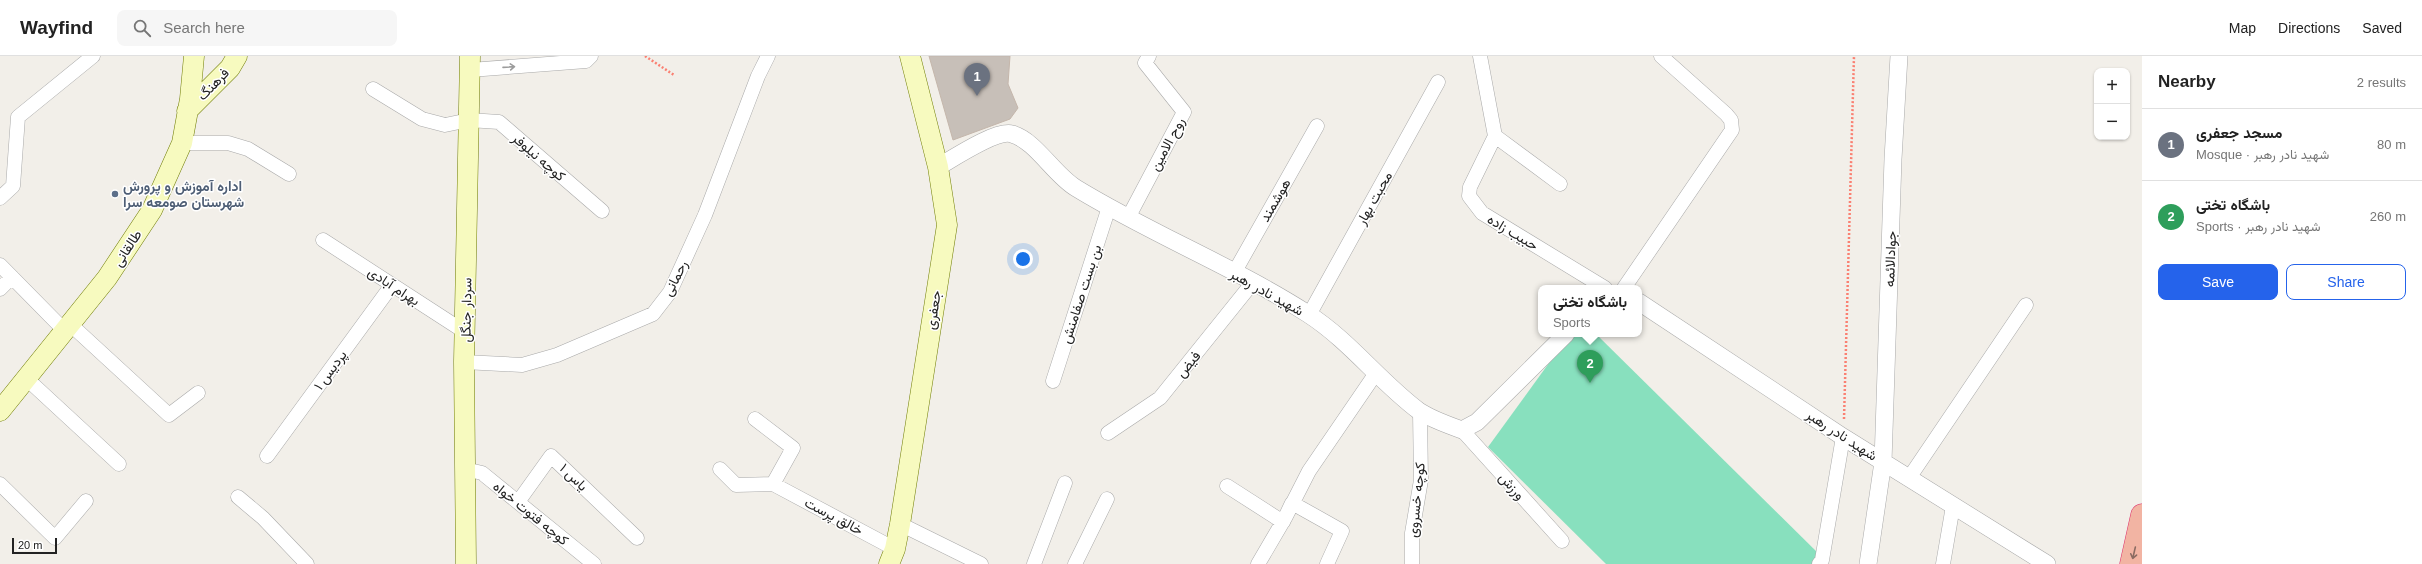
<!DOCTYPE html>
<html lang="en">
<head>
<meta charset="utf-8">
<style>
	body { margin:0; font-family:Arial,Vazirmatn,sans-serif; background:#f6f6f6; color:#222 }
	.controls { position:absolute; right:12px; top:12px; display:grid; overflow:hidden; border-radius:8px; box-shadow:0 1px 3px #0004 }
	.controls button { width:36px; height:36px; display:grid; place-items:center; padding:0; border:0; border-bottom:1px solid #e0e0e0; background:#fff; color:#222; font:20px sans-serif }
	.scale { position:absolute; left:12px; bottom:10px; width:45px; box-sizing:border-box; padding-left:4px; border:2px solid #222; border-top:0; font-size:11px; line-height:14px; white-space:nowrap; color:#222; -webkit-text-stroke:3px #fff; paint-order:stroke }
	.you { position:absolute; left:1023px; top:203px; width:14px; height:14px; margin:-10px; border:3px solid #fff; border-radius:50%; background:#1a73e8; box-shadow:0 0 0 6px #1a73e833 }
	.badge { display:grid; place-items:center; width:26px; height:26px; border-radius:50%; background:#2563eb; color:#fff; font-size:13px; font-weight:700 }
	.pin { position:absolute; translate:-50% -33px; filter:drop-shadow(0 1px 2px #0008) }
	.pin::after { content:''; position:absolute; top:21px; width:14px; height:12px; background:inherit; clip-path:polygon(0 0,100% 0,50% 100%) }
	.popup { position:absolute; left:1538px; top:229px; width:104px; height:52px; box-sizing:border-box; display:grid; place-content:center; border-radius:8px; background:#fff; filter:drop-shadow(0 1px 3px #0005); font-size:13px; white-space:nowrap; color:#767676 }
	.popup b { font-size:15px; color:#222 }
	.popup::after { content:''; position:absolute; left:50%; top:100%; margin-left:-8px; border:8px solid transparent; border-top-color:#fff }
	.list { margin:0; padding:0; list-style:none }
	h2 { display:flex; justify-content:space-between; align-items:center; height:52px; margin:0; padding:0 16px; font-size:17px }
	h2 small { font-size:13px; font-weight:400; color:#767676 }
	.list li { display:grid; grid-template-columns:26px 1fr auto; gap:12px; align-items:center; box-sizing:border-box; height:72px; padding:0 16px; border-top:1px solid #e0e0e0 }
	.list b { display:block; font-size:15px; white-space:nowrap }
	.list p { margin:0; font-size:13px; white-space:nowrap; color:#767676 }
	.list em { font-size:13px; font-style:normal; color:#767676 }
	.actions { display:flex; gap:8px; padding:12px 16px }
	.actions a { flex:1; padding:9px 0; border:1px solid #2563eb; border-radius:8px; text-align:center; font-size:14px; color:#2563eb }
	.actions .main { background:#2563eb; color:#fff }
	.icon { flex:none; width:22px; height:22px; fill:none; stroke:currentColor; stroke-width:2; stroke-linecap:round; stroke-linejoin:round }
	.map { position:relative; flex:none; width:2142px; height:508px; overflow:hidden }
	header { display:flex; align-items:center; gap:24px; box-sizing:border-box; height:56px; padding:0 20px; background:#fff; border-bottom:1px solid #e0e0e0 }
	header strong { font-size:19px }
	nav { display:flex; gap:22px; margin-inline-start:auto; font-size:14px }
	.search { width:280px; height:36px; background:#f6f6f6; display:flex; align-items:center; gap:10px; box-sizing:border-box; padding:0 14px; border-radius:8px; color:#767676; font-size:15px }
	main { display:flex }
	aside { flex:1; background:#fff }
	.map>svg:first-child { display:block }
	.pitch { fill:#88e0be }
	.building { fill:#c7bfb8; stroke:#c4b6ab }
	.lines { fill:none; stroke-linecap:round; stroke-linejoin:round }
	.minor-casing { stroke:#a9a9a9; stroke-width:15 }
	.tertiary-casing { stroke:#a9a9a9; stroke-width:18 }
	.secondary-casing { stroke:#707d05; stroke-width:21 }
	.trunk-casing { stroke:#dc2a67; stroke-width:23 }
	.path { stroke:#fa8072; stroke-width:2.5; stroke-dasharray:2 2; stroke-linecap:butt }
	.minor { stroke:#fff; stroke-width:14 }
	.tertiary { stroke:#fff; stroke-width:17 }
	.secondary { stroke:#f7fabf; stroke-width:20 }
	.trunk { stroke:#f2b4a3; stroke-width:22 }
	.oneway { stroke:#9c9c9c }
	.oneway2 { stroke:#8a6b62 }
	.service-dot { fill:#5c6f8a; stroke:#fff; stroke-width:1.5 }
	.labels { text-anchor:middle; stroke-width:3; stroke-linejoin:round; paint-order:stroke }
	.street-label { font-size:14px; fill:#222; stroke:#fff }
	.service-label { font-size:14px; font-weight:bold; fill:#4e5e75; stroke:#fff; text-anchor:start }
</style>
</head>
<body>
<header>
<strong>Wayfind</strong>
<div class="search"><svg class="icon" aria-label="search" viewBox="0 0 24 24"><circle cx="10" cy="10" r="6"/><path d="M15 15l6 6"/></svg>Search here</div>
<nav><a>Map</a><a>Directions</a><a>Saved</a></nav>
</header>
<main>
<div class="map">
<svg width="2142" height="508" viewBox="0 0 2142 508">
	<rect width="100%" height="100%" fill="#f2efe9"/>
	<path class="pitch" d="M1570 278H1596L1821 500 1812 508H1606L1488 391Z"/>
	<path class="building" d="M929 0H1010L1008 28 1018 52 1010 63 953 84Z"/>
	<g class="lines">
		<defs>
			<path id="minor" d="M1480 0 1495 80 1470 131 1469 140 1482 157 1605 232
				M470 14 586 5 591 0
				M373 33 422 63 445 69 469 64 499 66 602 155
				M1495 80 1560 128
				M182 87H228L248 93 289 118
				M0 142 13 130 18 61 93 0
				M1128 162 1184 56 1145 7 1149 0
				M323 184 465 276
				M0 209 65 275
				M1234 217 1317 70
				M1624 232 1732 74 1731 64 1726 58 1661 0
				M0 233 12 221
				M1309 259 1438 26
				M70 268 169 359 198 337
				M464 306 522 309 557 299 653 258 670 236 705 159 758 20 768 0
				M27 323 119 408
				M1053 325 1109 151
				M1462 374 1562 485
				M1108 377 1160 342 1254 225
				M267 400 392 229
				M465 413 482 417 594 508
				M720 413 736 429 773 428 793 392 755 363
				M1909 422 2026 249
				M0 428 55 482 86 445
				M773 428 895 493
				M1227 430 1283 466 1292 447 1342 475 1327 508
				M238 441 263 462 307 508
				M518 446 551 400 637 482
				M900 468 981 508
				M1034 508 1065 427
				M1075 508 1107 443
				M1258 508 1285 462 1309 415 1376 317
				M1412 508V477L1421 424 1420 356
				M1819 508 1822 504 1843 381
				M1943 508 1953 450"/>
			<path id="tertiary" d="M938 111C952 103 997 73 1012 78 1036 85 1054 119 1076 132 1151 178 1235 211 1308 258 1350 285 1379 325 1419 355 1431 363 1448 369 1462 374L1477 366 1566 278
				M1639 246 1843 381 2047 508
				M1868 508 1883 406 1893 103 1899 0"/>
			<path id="secondary" d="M187 55 230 12 237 0
				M0 355 107 222 152 154 182 87 190 43 194 0
				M466 508 464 306 470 0
				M889 508 895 493 900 468 947 169 938 111 910 0"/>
			<path id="trunk" d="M2131 508 2142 459"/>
		</defs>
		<use href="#minor" class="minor-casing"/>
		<use href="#tertiary" class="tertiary-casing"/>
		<use href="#secondary" class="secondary-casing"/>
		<use href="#trunk" class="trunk-casing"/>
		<path class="path" d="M645 0 674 19
			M1844 363 1854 0"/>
		<use href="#minor" class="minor"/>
		<use href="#tertiary" class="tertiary"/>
		<use href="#secondary" class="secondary"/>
		<use href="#trunk" class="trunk"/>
	</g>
	<defs><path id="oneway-shaft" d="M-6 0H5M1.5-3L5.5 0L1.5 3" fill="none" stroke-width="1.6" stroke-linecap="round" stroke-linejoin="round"/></defs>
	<use class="oneway" href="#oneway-shaft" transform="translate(509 11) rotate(-4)"/>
	<use class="oneway2" href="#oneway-shaft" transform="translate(2134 497) rotate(103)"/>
	<circle class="service-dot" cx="115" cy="138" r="4"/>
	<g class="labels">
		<g class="street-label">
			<text transform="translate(213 28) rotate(-46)" y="5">فرهنگ</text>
			<text transform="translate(1167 88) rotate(-62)" y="5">روح الامین</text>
			<text transform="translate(539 101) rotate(41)" y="5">کوچه نیلوفر</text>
			<text transform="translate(1374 142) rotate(-61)" y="5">محبت بهار</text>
			<text transform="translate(1275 144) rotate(-60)" y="5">هوشمند</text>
			<text transform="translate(1513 176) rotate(31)" y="5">حبیب زاده</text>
			<text transform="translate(127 192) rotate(-57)" y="5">طالقانی</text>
			<text transform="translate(1890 203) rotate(-88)" y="5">جوادالائمه</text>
			<text transform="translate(675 222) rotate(-63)" y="5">رحمانی</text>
			<text transform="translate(394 230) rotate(33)" y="5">بهرام آبادی</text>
			<text transform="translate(1267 236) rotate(29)" y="5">شهید نادر رهبر</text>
			<text transform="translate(1081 238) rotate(-72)" y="5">بن بست صفامنش</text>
			<text transform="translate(466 254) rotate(-89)" y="5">سردار جنگل</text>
			<text transform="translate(933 254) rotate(-81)" y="5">جعفری</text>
			<text transform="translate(1188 308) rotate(-50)" y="5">فیض</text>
			<text transform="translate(330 314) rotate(-54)" y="5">پردیس ۱</text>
			<text transform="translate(1842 379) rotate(33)" y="5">شهید نادر رهبر</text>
			<text transform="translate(574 421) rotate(44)" y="5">یاس ۱</text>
			<text transform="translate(1512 430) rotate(48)" y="5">ورزش</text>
			<text transform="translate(1416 444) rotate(-84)" y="5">کوچه خسروی</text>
			<text transform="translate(531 457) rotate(39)" y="5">کوچه فتوت خواه</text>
			<text transform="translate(834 460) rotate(28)" y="5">خالق پرست</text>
		</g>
		<g class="service-label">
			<text x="123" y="135">اداره آموزش و پرورش<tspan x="123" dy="16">شهرستان صومعه سرا</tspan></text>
		</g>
	</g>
</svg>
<div class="controls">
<button>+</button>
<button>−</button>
</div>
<div class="scale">20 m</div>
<div class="you"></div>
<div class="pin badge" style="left:977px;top:40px;background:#6b7280">1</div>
<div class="pin badge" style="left:1590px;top:327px;background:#2e9e5b">2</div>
<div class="popup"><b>باشگاه تختی</b>Sports</div>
</div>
<aside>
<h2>Nearby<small>2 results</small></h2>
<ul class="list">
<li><span class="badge" style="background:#6b7280">1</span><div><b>مسجد جعفری</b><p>Mosque · شهید نادر رهبر</p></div><em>80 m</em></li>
<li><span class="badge" style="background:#2e9e5b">2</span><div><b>باشگاه تختی</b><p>Sports · شهید نادر رهبر</p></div><em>260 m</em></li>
</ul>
<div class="actions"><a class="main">Save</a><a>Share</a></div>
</aside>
</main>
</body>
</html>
